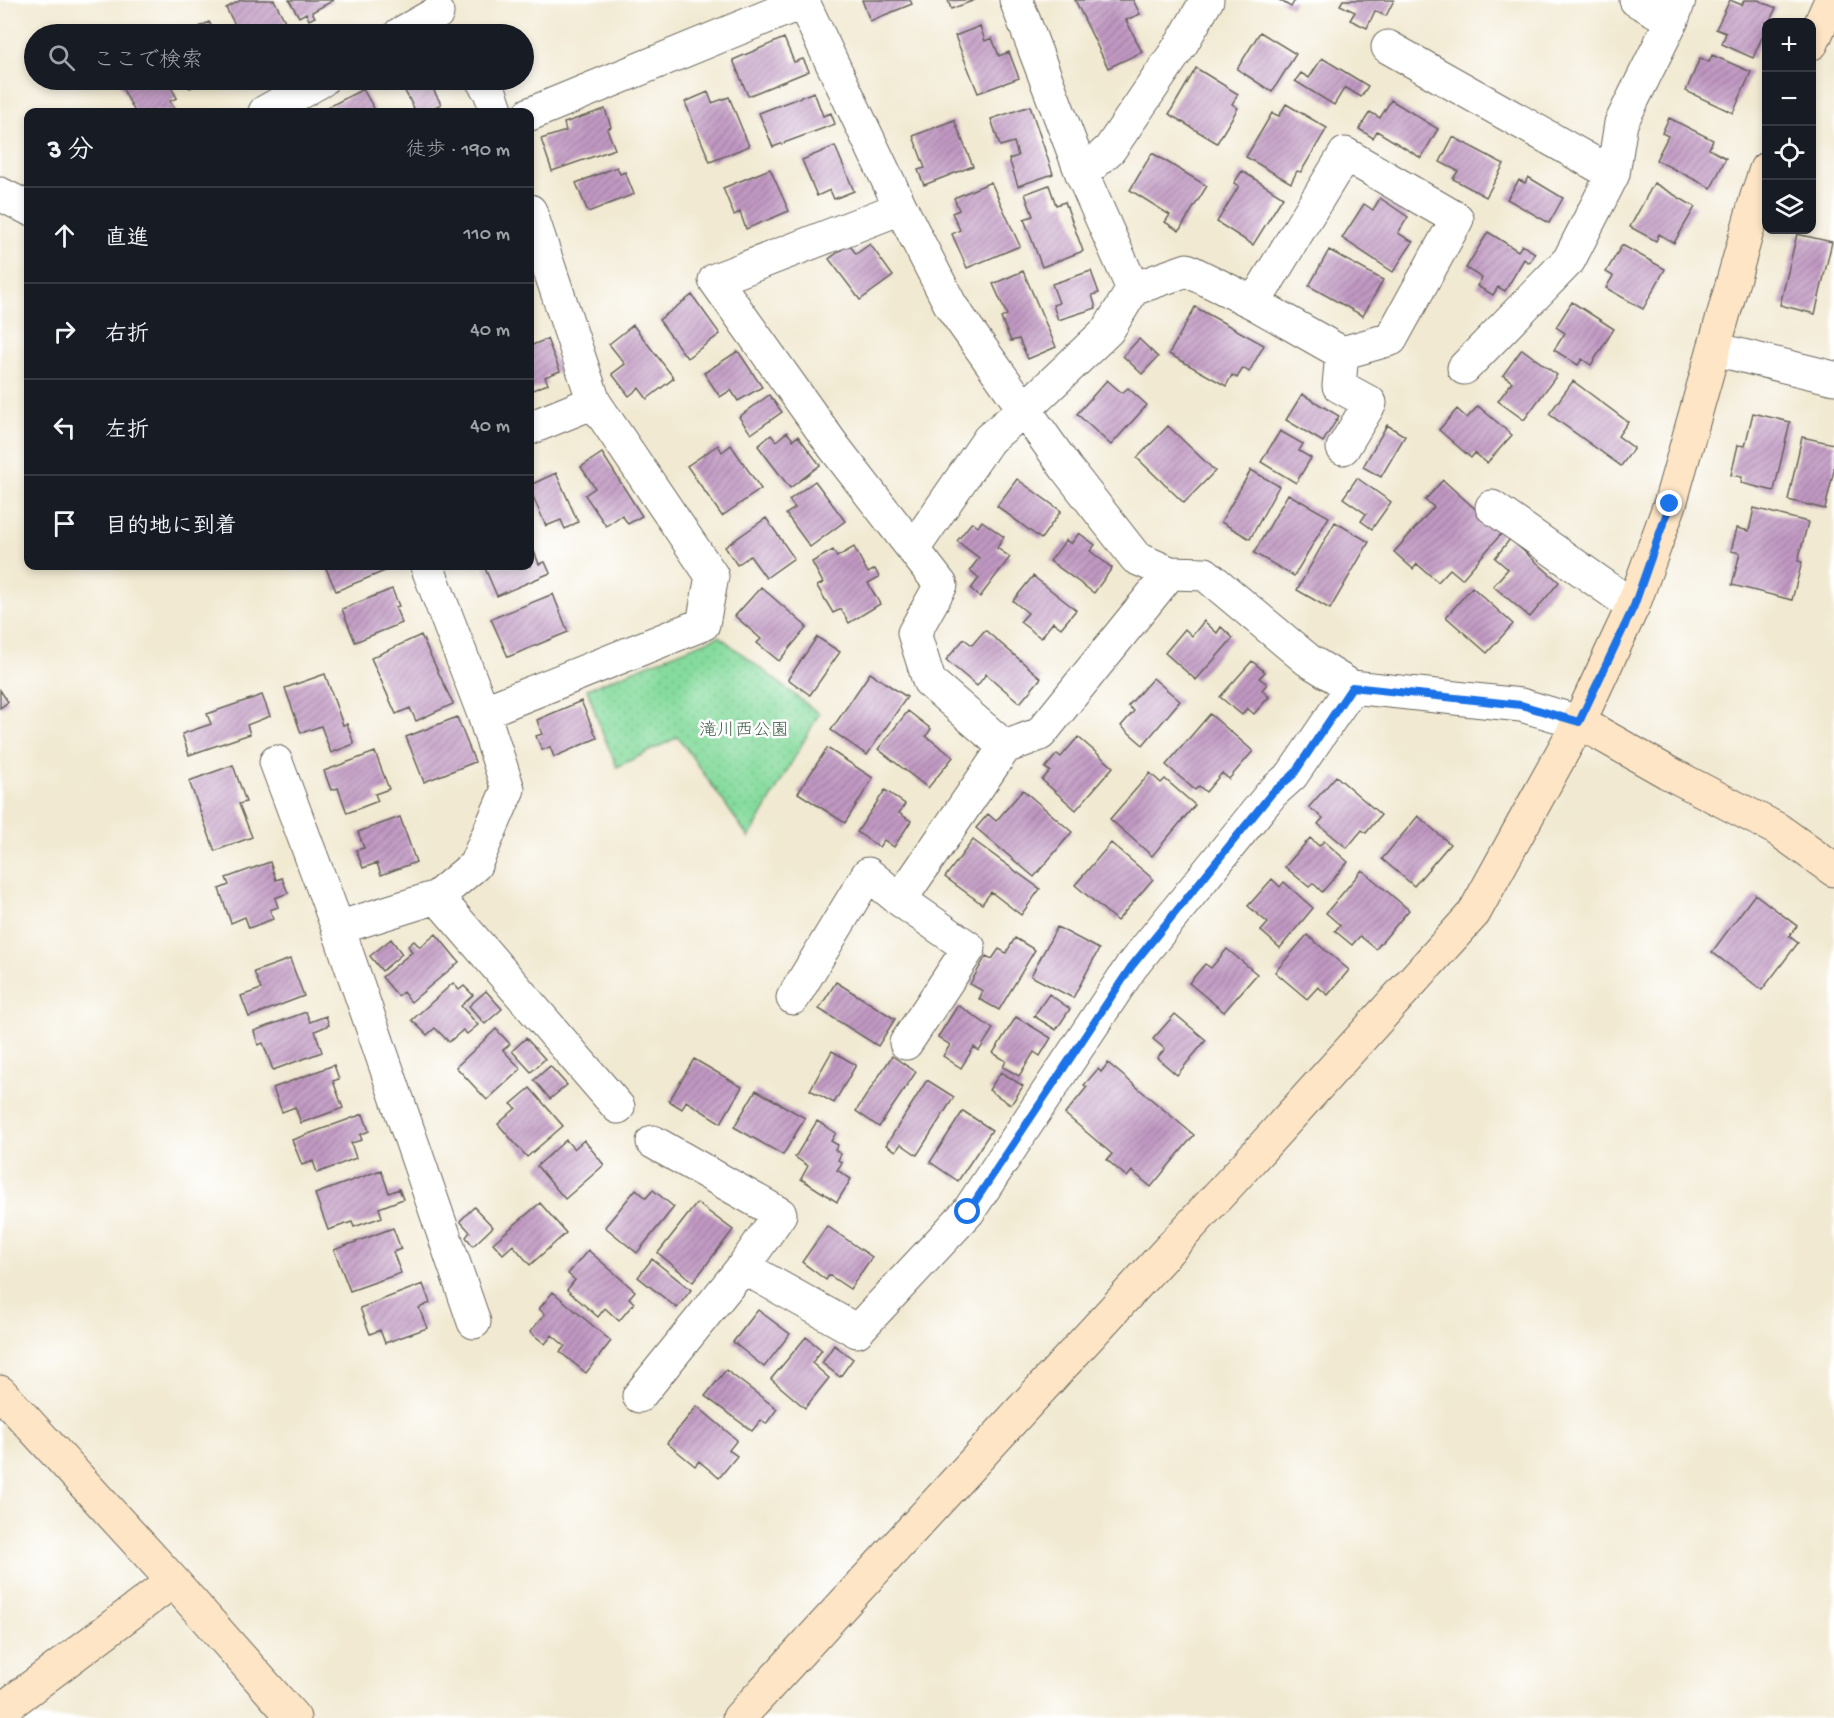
<!DOCTYPE html>
<html lang="ja">
<head>
<meta charset="utf-8">
<style>
	body { margin:0; font-family:"Gochi Hand","Klee One",sans-serif; background:#20242c; color:#f1f3f6 }
	.controls { position:absolute; right:18px; top:18px; display:grid; overflow:hidden; border-radius:12px; box-shadow:0 3px 9px #0003 }
	.controls button { width:54px; height:54px; display:grid; place-items:center; padding:0; border:0; border-bottom:2px solid #363941; background:#171b24; color:#f1f3f6; font:30px sans-serif }
	.stop { position:absolute; width:18px; height:18px; margin:-14px; border:4px solid #1a73e8; border-radius:50%; background:#fff }
	.stop.end { background:#1a73e8; border-color:#fff; box-shadow:0 2px 6px #0008 }
	.list { margin:0; padding:0; list-style:none }
	h2 { display:flex; justify-content:space-between; align-items:center; height:78px; margin:0; padding:0 24px; font-size:26px }
	h2 small { font-size:20px; font-weight:400; color:#9ea1a6 }
	.list li { display:grid; grid-template-columns:39px 1fr auto; gap:18px; align-items:center; box-sizing:border-box; height:96px; padding:0 24px; border-top:2px solid #363941 }
	.list b { display:block; font-size:22px; white-space:nowrap }
	.list em { font-size:20px; font-style:normal; color:#9ea1a6 }
	.icon { flex:none; width:33px; height:33px; fill:none; stroke:currentColor; stroke-width:2; stroke-linecap:round; stroke-linejoin:round }
	.map { position:relative; flex:none; width:1834px; height:1718px; overflow:hidden }
	.search { position:absolute; background:#171b24; box-shadow:0 3px 9px #0003; left:24px; top:24px; width:510px; height:66px; display:flex; align-items:center; gap:15px; box-sizing:border-box; padding:0 21px; border-radius:33px; color:#9ea1a6; font-size:22px }
	.panel { position:absolute; background:#171b24; box-shadow:0 3px 9px #0003; left:24px; top:108px; width:510px; height:462px; border-radius:12px }
	.map>svg:first-child { display:block }
	.park { fill:url(#park-dots); stroke:#507c5c; stroke-width:1.5 }
	.building { fill:url(#building-hatch) }
	.lines { fill:none; stroke-linecap:round; stroke-linejoin:round }
	.street-casing { stroke:#67645b; stroke-width:35 }
	.secondary-casing { stroke:#67645b; stroke-width:35 }
	.street { stroke:#fff; stroke-width:33 }
	.secondary { stroke:#fde5c5; stroke-width:33 }
	.route { stroke:#1a73e8; stroke-width:8 }
	.labels { text-anchor:middle; stroke-width:5; stroke-linejoin:round; paint-order:stroke }
	.park-label { font-size:18px; fill:#415f49; stroke:#fff }
</style>
</head>
<body>
<div class="map">
<svg width="1834" height="1718" viewBox="0 0 1834 1718">
	<defs>
		<pattern id="park-dots" width="8" height="8" patternUnits="userSpaceOnUse" patternTransform="scale(1.5)"><rect width="8" height="8" fill="#85db9d"/><path d="M2 2h.1M6 6h.1" fill="none" stroke="#72bb87" stroke-width="1.8" stroke-linecap="round"/></pattern>
		<pattern id="building-hatch" width="6" height="6" patternUnits="userSpaceOnUse" patternTransform="scale(1.5)"><rect width="6" height="6" fill="#c199c3"/><path d="M-1 1l2-2M0 6l6-6M5 7l2-2" fill="none" stroke="#9c7c9e"/></pattern>
	</defs>
	<rect width="100%" height="100%" fill="#fff"/>
	<filter id="ink" filterUnits="userSpaceOnUse"><feTurbulence type="fractalNoise" baseFrequency=".0167" numOctaves="2"/><feDisplacementMap in="SourceGraphic" scale="12" xChannelSelector="R" yChannelSelector="G"/><feConvolveMatrix kernelMatrix="1 2 1 2 8 2 1 2 1" color-interpolation-filters="sRGB"/></filter>
	<filter id="wash" filterUnits="userSpaceOnUse"><feTurbulence type="fractalNoise" baseFrequency=".008" numOctaves="4" result="noise"/><feDisplacementMap in="SourceGraphic" scale="24" xChannelSelector="R" yChannelSelector="G"/><feGaussianBlur stdDeviation="1.35" result="paint"/><feColorMatrix in="noise" values="0 0 0 0 0 0 0 0 0 0 0 0 0 0 0 0 0 1.4 0 .05"/><feComposite in="paint" operator="in"/></filter>
	<g filter="url(#wash)">
		<rect width="100%" height="100%" fill="#f1e9d1"/>
		<path class="park" d="M719 636 819 714 749 838 678 737 617 767 602 732 587 689Z"/>
		<g id="blocks">
			<path class="building" d="M241 0H274L288 27 274 34H240L226 8Z
				M289 0H334L312 12 315 17 309 20 306 13 299 17Z
				M862 0H910L912 4 870 21Z
				M948 0H975L951 9Z
				M1075 0H1133L1140 14 1126 20 1142 52 1108 68Z
				M1279 0H1295L1291 7Z
				M1343 0H1394L1386 16 1375 11 1367 28 1350 20 1355 12 1340 5Z
				M1730 0 1742 5 1744 0H1758L1776 8 1769 22H1766V28L1753 58 1722 44 1726 33 1716 29Z
				M209 22 216 34H186Z
				M980 26 985 41 992 38 999 56 1009 52 1019 78 978 93 955 36Z
				M1260 32 1296 54 1272 92 1237 69Z
				M784 38 794 62 803 59 809 71 748 96 733 60Z
				M1712 55 1751 72 1733 113 1686 91 1700 58 1709 62Z
				M1322 58 1368 86 1361 97 1345 87 1334 105 1295 81 1301 73 1309 78Z
				M1196 68 1238 94 1232 104 1238 108 1217 143 1169 114Z
				M118 80H167L177 98 170 101 176 112H135Z
				M186 80H206L190 88Z
				M399 80H428L441 104 425 112H411L415 110Z
				M363 89 376 112H319Z
				M708 92 712 103 729 97 749 146 710 162 685 102Z
				M814 92 823 116 831 113 835 124 773 147 759 113Z
				M1391 100 1438 129 1421 158 1377 131 1373 138 1359 129 1370 112 1380 118Z
				M1286 104 1327 128 1301 172 1297 171 1291 183 1246 157 1272 113 1279 116Z
				M1030 106 1053 174 1018 186 1009 159 1018 156 1014 142 1000 146 991 119Z
				M605 109 611 127 607 129 615 149 552 171 541 139 566 131 564 123Z
				M1669 118 1713 140 1709 149 1726 158 1711 188 1656 160 1668 136 1662 133Z
				M954 120 973 166 924 185 918 170 925 168 913 136Z
				M1453 137 1504 164 1486 197 1453 179 1458 171 1440 162Z
				M835 146 854 191 834 199 830 190 817 196 802 160Z
				M1152 153 1207 186 1179 231 1165 222 1170 215 1130 190Z
				M617 167 620 174 625 172 634 194 588 212 576 183Z
				M770 169 789 211 746 229 740 212 734 215 723 188Z
				M1242 171 1283 197 1253 245 1217 222 1239 186 1234 183Z
				M1528 177 1563 198 1549 223 1507 199 1519 180 1525 183Z
				M991 182 1020 246 967 268 952 234 960 230 952 213 959 210 954 198Z
				M1654 183 1695 207 1674 243 1659 234 1656 241 1630 227Z
				M1049 185 1056 205 1065 202 1083 251 1042 267 1024 219 1033 216 1025 194Z
				M1380 198 1408 217 1398 233 1413 242 1393 272 1342 238 1364 204 1373 210Z
				M1488 232 1518 251 1522 245 1535 253 1529 263 1524 259 1505 291 1498 287 1493 295 1477 286 1482 278 1466 268Z
				M1797 234 1832 242 1815 314 1780 305Z
				M849 244 856 254 870 244 893 276 860 300 829 259Z
				M1622 245 1665 269 1643 309 1606 288 1613 276 1606 272Z
				M1329 250 1383 280 1363 316 1309 286Z
				M1023 271 1056 347 1028 359 1019 339 1011 341 1001 318 1007 315 993 284Z
				M1091 271 1099 293 1092 295 1096 308 1058 320 1053 305 1059 303 1052 284Z
				M692 295 720 334 687 358 659 320Z
				M1572 302 1614 329 1591 365 1582 359 1578 365 1554 350 1565 333 1556 327Z
				M1195 307 1264 345 1249 372 1243 368 1237 378 1232 375 1226 386 1169 354Z
				M633 325 674 378 647 399 639 388 629 396 612 374 625 364 609 344Z
				M547 339 560 371 545 377 548 384 530 391V346Z
				M1139 339 1158 357 1142 374 1123 356Z
				M1522 349 1557 375 1524 420 1498 401 1512 382 1503 375Z
				M738 351 762 387 738 401 731 390 720 397 704 373Z
				M1107 380 1122 393 1128 388 1147 405 1111 445 1077 414Z
				M1573 381 1628 422 1618 436 1634 448 1621 466 1549 414Z
				M1302 394 1339 416 1323 442 1286 420Z
				M769 395 782 412 751 434 739 417Z
				M1478 406 1512 435 1487 463 1475 453 1471 458 1439 430 1457 409 1467 418Z
				M1753 413 1790 422 1774 491 1741 483 1742 477 1731 475 1738 445 1745 446Z
				M1387 425 1405 436 1381 477 1363 467Z
				M1168 426 1215 471 1184 503 1137 458Z
				M1280 431 1303 444 1299 451 1311 458 1296 483 1261 462Z
				M787 432 793 440 798 436 820 465 790 488 758 446 771 435 776 441Z
				M1802 437 1834 444V470L1825 509 1788 500Z
				M718 445 722 452 731 445 761 489 722 516 687 466Z
				M602 453 642 516 628 524 622 515 606 526 585 495 595 488 581 467Z
				M1251 470 1279 486 1250 539 1221 522Z
				M556 473 578 522 565 529 561 520 546 526 530 490V485Z
				M1357 478 1391 502 1372 529 1361 521 1366 514 1343 498Z
				M1017 479 1061 511 1041 539 997 506Z
				M1443 480 1502 533 1462 579 1450 569 1438 582 1417 564 1413 569 1394 552 1434 507 1425 500Z
				M815 481 845 521 810 547 786 514 795 508 789 500Z
				M1288 494 1329 517 1294 576 1254 553Z
				M1754 508 1808 522 1798 561 1802 562 1792 600 1732 585 1740 553 1731 551 1737 528 1749 531Z
				M766 518 794 558 766 578 750 556 737 565 725 547Z
				M982 521 1004 537 997 548 1010 557 980 597 971 589 979 578 970 570 979 558 957 541 972 522 978 527Z
				M1335 522 1369 542 1330 609 1297 590Z
				M1079 533 1095 545 1090 551 1112 568 1094 593 1050 561 1066 540 1071 544Z
				M1510 539 1559 582 1530 617 1493 586 1508 569 1495 558Z
				M530 541 539 564 545 562 550 573 497 596 484 566H530Z
				M854 547 868 573 875 569 879 577 868 583 880 604 849 623 841 609 833 613 817 586 823 583 812 562 833 550 837 557Z
				M325 566H397L336 591Z
				M1033 576 1076 610 1061 628 1053 622 1041 638 1020 622 1028 613 1013 601Z
				M761 587 807 627 779 661 757 643 761 639 735 616Z
				M1472 587 1513 624 1487 653 1446 617Z
				M392 589 399 606 395 607 402 623 355 642 342 609Z
				M553 594 568 632 508 657 491 619Z
				M1204 621 1217 633 1221 627 1233 638 1196 680 1165 653 1185 629 1192 636Z
				M985 630 1041 678 1020 703 986 674 977 686 946 660 964 639 972 645Z
				M421 635 453 704 416 721 410 708 396 714 371 658Z
				M817 637 840 652 810 695 788 679Z
				M1252 661 1265 672 1259 678 1267 684 1262 690 1269 697 1254 714 1247 708 1242 715 1220 697Z
				M870 673 907 697 867 755 831 730Z
				M325 674 343 725 347 724 354 744 331 753 321 726 301 733 285 688Z
				M1153 678 1180 701 1143 745 1121 726 1134 711 1128 706Z
				M0 690 8 702 0 708Z
				M262 695 270 716 247 725 250 734 189 755 182 734 211 724 207 714Z
				M581 701 597 738 554 757 550 747 542 750 536 736 542 734 537 720Z
				M908 711 931 729 926 736 953 757 928 788 878 749Z
				M1210 714 1253 751 1229 779 1222 773 1206 792 1199 786 1195 790 1166 765Z
				M457 717 475 762 424 782 406 737Z
				M1078 737 1113 767 1076 810 1042 780 1050 771 1045 768 1057 754 1061 757Z
				M827 748 873 778 845 823 798 793Z
				M375 752 389 789 375 794 378 801 347 813 338 788 331 790 324 771Z
				M233 765 246 802 239 804 252 837 215 851 189 781Z
				M1150 773 1161 783 1165 779 1195 805 1152 856 1110 819Z
				M1336 776 1381 815 1366 833 1362 830 1347 848 1318 824 1323 818 1309 807Z
				M885 790 905 804 899 813 911 821 894 847 884 840 879 847 857 832Z
				M1023 790 1072 832 1034 877 976 828 988 814 996 821Z
				M1418 816 1450 844 1414 886 1382 859Z
				M400 817 416 862 381 875 377 863 363 868 356 850 364 848 358 832Z
				M1310 838 1319 846 1324 841 1348 862 1322 892 1313 883 1309 887 1285 867Z
				M973 840 1040 889 1021 915 991 892 982 904 945 877Z
				M1111 843 1153 879 1117 921 1075 885Z
				M270 862 276 880 282 878 288 893 275 898 278 907 270 910 273 919 249 928 245 917 231 923 219 889 229 885 226 878Z
				M1362 870 1409 910 1376 949 1360 936 1352 945 1335 931 1340 925 1326 913Z
				M1272 879 1280 887 1284 882 1313 908 1280 948 1261 931 1268 923 1248 906Z
				M1755 894 1797 926 1789 936 1798 943 1762 990 1712 952Z
				M1057 927 1099 949 1073 998 1031 976Z
				M436 934 459 962 411 1002 403 992 398 996 382 977 412 952 408 946 414 941 420 947Z
				M1307 935 1349 970 1328 995 1318 987 1307 999 1275 972Z
				M1015 938 1035 950 999 1010 979 999 983 991 970 984 986 956 992 959 999 949 1006 953Z
				M391 939 402 954 382 971 370 956Z
				M1227 949 1257 974 1224 1012 1189 983 1205 964 1211 968Z
				M290 959 304 996 249 1017 241 996 261 989 254 972Z
				M836 982 895 1019 878 1046 819 1009Z
				M453 983 459 990 464 986 473 995 461 1006 478 1025 467 1034 463 1030 449 1042 435 1028 427 1035 412 1020Z
				M486 991 502 1009 485 1024 469 1006Z
				M1049 994 1070 1009 1056 1030 1034 1016Z
				M958 1005 993 1029 979 1051 974 1047 961 1068 943 1056 950 1045 938 1037Z
				M306 1012 310 1022 326 1016 329 1025 315 1031 322 1052 273 1070 263 1043 258 1045 254 1031Z
				M1175 1014 1206 1040 1177 1075 1157 1058 1165 1049 1153 1039Z
				M1016 1017 1051 1038 1040 1056 1034 1052 1019 1076 1003 1067 1006 1061 993 1053Z
				M496 1029 510 1044 503 1050 521 1069 487 1100 456 1067Z
				M526 1038 545 1059 531 1072 512 1051Z
				M832 1051 856 1065 834 1103 810 1090Z
				M892 1056 916 1072 879 1127 856 1111Z
				M694 1059 742 1087 721 1123 686 1101 682 1109 669 1101Z
				M1108 1063 1194 1135 1151 1187 1132 1171 1127 1177 1107 1160 1112 1154 1065 1114 1087 1087 1084 1085 1098 1069 1101 1072Z
				M334 1065 339 1079 333 1081 343 1108 301 1123 295 1107 282 1112 273 1088Z
				M550 1066 567 1085 550 1099 534 1080Z
				M1001 1072 1023 1086 1011 1105 989 1090Z
				M927 1080 954 1097 917 1155 901 1144 896 1151 886 1145Z
				M530 1088 563 1126 527 1157 498 1124 516 1108 511 1104Z
				M756 1090 805 1118 783 1155 734 1127Z
				M963 1111 992 1130 958 1181 930 1162Z
				M363 1114 369 1131 360 1135 362 1140 351 1143 356 1158 317 1173 313 1161 302 1165 292 1140Z
				M817 1121 836 1133 831 1141 838 1145 835 1150 841 1154 838 1160 842 1163 837 1170 851 1179 837 1202 801 1179 808 1166 795 1157Z
				M566 1140 574 1149 584 1140 604 1165 565 1199 537 1166Z
				M381 1170 389 1193 399 1189 403 1199 379 1208 382 1217 354 1227 352 1222 328 1230 315 1194Z
				M636 1189 646 1198 653 1190 674 1207 637 1253 605 1227Z
				M540 1203 566 1233 530 1265 513 1245 503 1254 493 1243Z
				M697 1203 733 1230 693 1282 658 1253Z
				M474 1207 493 1227 473 1246 466 1237 470 1232 460 1221Z
				M827 1226 872 1257 850 1289 829 1275 826 1280 802 1262Z
				M393 1228 401 1249 393 1252 401 1273 350 1291 334 1250Z
				M588 1250 635 1291 629 1298 634 1303 619 1321 605 1308 598 1317 567 1290 575 1280 568 1274Z
				M652 1259 691 1290 677 1308 638 1277Z
				M423 1284 430 1303 419 1308 427 1328 385 1343 380 1330 370 1334 360 1308Z
				M553 1292 611 1341 586 1373 560 1352 565 1346 552 1335 545 1344 530 1332 545 1314 539 1309Z
				M758 1310 790 1334 764 1367 733 1342Z
				M806 1337 822 1350 812 1363 829 1378 805 1408 771 1379Z
				M834 1345 853 1359 840 1377 822 1363Z
				M726 1370 777 1409 766 1424 761 1420 752 1431 705 1396Z
				M697 1406 737 1440 729 1450 737 1456 719 1478 699 1461 695 1466 667 1443Z"/>
		</g>
	</g>
	<g filter="url(#ink)">
		<use href="#blocks" fill-opacity="0" stroke="#67645b" stroke-width="1.5"/>
		<g class="lines">
			<defs>
				<path id="street" d="M802 0 901 208 951 306 1066 468 1136 558 1170 573 1205 574 1308 660 1352 687 1521 705 1579 722
					M1016 0 1082 174
					M1636 0 1672 20 1679 0
					M400 34 437 13
					M1388 47 1613 174
					M482 80 490 92 497 112
					M265 112 322 80
					M530 114 803 2
					M0 194 28 208
					M901 208 715 280 834 447 941 585 914 633 929 681 1005 747
					M1133 289 1187 270 1254 303 1342 353 1391 339 1457 219 1345 154 1254 303
					M1714 349 1834 378
					M1342 353 1339 386 1370 403 1343 448
					M1464 368 1569 260 1613 174 1621 123 1672 20
					M530 428 594 402
					M1492 507 1633 606
					M913 549 989 439 1025 409 1108 330 1133 289 1082 174 1110 149 1182 43 1207 0
					M427 566 483 712
					M276 762 338 928
					M437 897 618 1107
					M793 998 868 874 900 900
					M906 1043 969 948 900 900 1005 747 1040 734 1170 573
					M743 1267 857 1331 968 1212 1131 967 1272 793 1292 775 1352 687
					M474 1322 338 928 437 897 475 865 508 789 483 712 703 624 712 576 594 402 530 211
					M639 1396 743 1267 780 1214 653 1142"/>
				<path id="secondary" d="M1812 43 1831 0
					M1579 722 1667 772 1777 829 1834 870
					M0 1392 173 1581 294 1718
					M0 1711 173 1581
					M739 1718 1239 1173 1474 913 1579 722 1633 606 1670 504 1757 196 1766 169"/>
			</defs>
			<use href="#street" class="street-casing"/>
			<use href="#secondary" class="secondary-casing"/>
			<use href="#street" class="street"/>
			<use href="#secondary" class="secondary"/>
		</g>
	</g>
	<g class="lines" filter="url(#ink)">
		<path class="route" d="M968 1212 1131 967 1272 793 1293 775 1352 687 1521 705 1579 722 1634 606 1670 504"/>
	</g>
	<g class="labels">
		<g class="park-label">
			<text x="744" y="735">滝川西公園</text>
		</g>
	</g>
</svg>
<div class="controls">
<button>+</button>
<button>−</button>
<button><svg class="icon" aria-label="locate" viewBox="0 0 24 24"><circle cx="12" cy="12" r="6"/><path d="M12 2v4M12 18v4M2 12h4M18 12h4"/></svg></button>
<button><svg class="icon" aria-label="layers" viewBox="0 0 24 24"><path d="M12 4l9 5-9 5-9-5zM3 14l9 5 9-5"/></svg></button>
</div>
<div class="stop" style="left:968px;top:1212px"></div>
<div class="stop end" style="left:1670px;top:504px"></div>
<div class="search"><svg class="icon" aria-label="search" viewBox="0 0 24 24"><circle cx="10" cy="10" r="6"/><path d="M15 15l6 6"/></svg>ここで検索</div>
<section class="panel">
<h2>3 分<small>徒歩 · 190 m</small></h2>
<ul class="list">
<li><svg class="icon" aria-label="ahead" viewBox="0 0 24 24"><path d="M12 20V5M6 11l6-6 6 6"/></svg><div><b>直進</b></div><em>110 m</em></li>
<li><svg class="icon" aria-label="right" viewBox="0 0 24 24"><path d="M7 20v-9h11M14 6l5 5-5 5"/></svg><div><b>右折</b></div><em>40 m</em></li>
<li><svg class="icon" aria-label="left" viewBox="0 0 24 24"><path d="M17 20v-9H6M10 6l-5 5 5 5"/></svg><div><b>左折</b></div><em>40 m</em></li>
<li><svg class="icon" aria-label="arrive" viewBox="0 0 24 24"><path d="M6 21V4h12l-3 4 3 4H6"/></svg><div><b>目的地に到着</b></div></li>
</ul>
</section>
</div>
</body>
</html>
